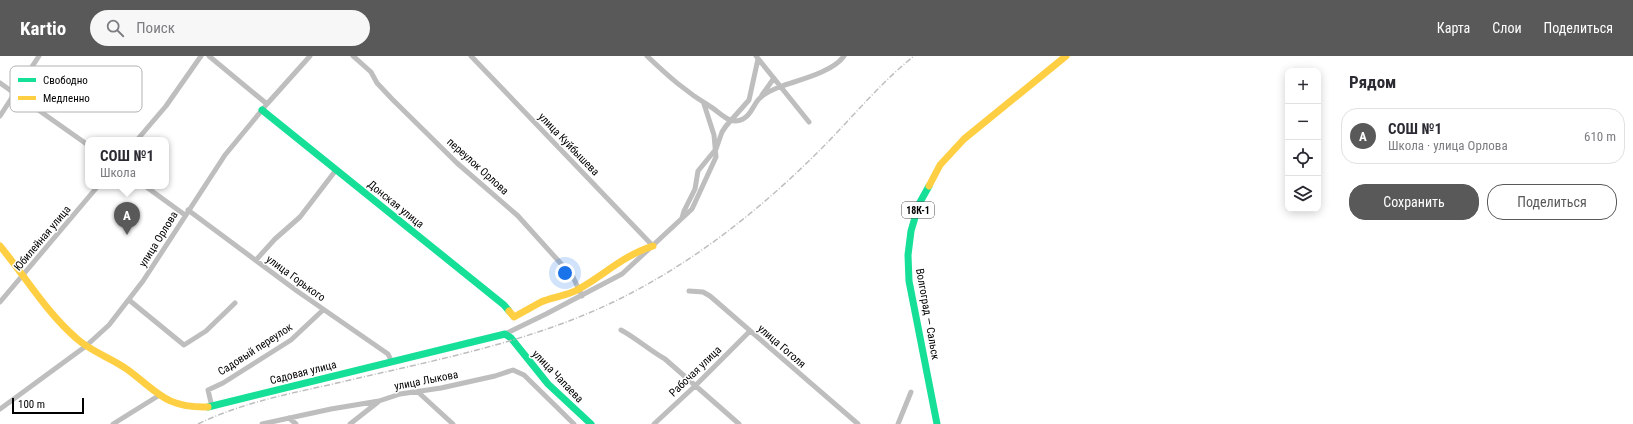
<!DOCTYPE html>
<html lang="ru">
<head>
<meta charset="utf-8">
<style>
	body { margin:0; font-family:"Roboto Condensed",sans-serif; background:#f7f7f7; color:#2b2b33 }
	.controls { position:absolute; right:12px; top:12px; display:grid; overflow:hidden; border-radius:8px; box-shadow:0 2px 10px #0003 }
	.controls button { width:36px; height:36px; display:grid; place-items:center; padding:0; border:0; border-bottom:1px solid #e1e1e2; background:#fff; color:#2b2b33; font:20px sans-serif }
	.scale { position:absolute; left:12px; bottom:10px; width:72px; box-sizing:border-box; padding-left:4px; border:2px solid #000; border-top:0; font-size:11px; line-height:14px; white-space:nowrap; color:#000; -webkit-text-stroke:3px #fff; paint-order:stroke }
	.you { position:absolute; left:565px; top:217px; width:14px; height:14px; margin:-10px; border:3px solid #fff; border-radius:50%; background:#1a73e8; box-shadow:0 0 0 6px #1a73e833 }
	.badge { display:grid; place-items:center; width:26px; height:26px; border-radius:50%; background:#595959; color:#fff; font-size:13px; font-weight:700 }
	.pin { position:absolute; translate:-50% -33px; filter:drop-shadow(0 1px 2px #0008) }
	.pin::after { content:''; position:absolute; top:21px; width:14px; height:12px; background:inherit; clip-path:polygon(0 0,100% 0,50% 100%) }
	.popup { position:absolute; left:85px; top:81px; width:84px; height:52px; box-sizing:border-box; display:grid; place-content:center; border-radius:8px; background:#fff; filter:drop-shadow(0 1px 3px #0005); font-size:13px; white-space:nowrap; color:#7c7c81 }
	.popup b { font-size:15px; color:#2b2b33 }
	.popup::after { content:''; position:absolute; left:50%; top:100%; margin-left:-8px; border:8px solid transparent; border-top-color:#fff }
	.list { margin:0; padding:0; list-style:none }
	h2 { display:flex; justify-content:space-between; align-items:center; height:52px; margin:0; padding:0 16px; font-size:17px }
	h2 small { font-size:13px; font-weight:400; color:#7c7c81 }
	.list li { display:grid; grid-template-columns:26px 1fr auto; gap:12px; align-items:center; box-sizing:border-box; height:56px; margin:0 8px 8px; padding:0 8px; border:1px solid #e1e1e2; border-radius:16px }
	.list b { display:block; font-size:15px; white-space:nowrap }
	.list p { margin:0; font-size:13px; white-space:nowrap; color:#7c7c81 }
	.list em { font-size:13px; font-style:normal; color:#7c7c81 }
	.actions { display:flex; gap:8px; padding:12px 16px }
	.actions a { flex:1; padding:9px 0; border:1px solid #595959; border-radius:16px; text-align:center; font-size:14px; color:#595959 }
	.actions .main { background:#595959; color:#fff }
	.icon { flex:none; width:22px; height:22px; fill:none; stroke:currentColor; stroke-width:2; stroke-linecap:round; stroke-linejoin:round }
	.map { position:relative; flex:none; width:1333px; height:368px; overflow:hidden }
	header { display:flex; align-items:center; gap:24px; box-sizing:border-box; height:56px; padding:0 20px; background:#595959; color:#fff }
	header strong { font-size:19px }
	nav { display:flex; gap:22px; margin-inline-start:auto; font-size:14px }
	.search { width:280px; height:36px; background:#f7f7f7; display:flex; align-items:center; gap:10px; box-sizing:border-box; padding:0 14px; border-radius:22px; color:#7c7c81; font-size:15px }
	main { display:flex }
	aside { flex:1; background:#fff }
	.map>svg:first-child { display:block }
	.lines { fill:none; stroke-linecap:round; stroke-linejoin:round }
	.street { stroke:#bebebe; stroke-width:5 }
	.fast { stroke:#16e098; stroke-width:7 }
	.slow { stroke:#ffcf43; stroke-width:7 }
	.rail { stroke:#bebebe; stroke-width:1.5; stroke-dasharray:6 2 1 2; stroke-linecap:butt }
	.labels { text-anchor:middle; stroke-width:3; stroke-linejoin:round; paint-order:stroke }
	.shield { fill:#fff; stroke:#4c4c4c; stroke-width:1 }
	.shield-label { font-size:10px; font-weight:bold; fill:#000 }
	.street-label { font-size:11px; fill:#000; stroke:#fff }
	.key { fill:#fff; stroke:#b2b2b2; stroke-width:1 }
	.key-label { font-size:11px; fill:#000 }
</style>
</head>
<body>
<header>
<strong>Kartio</strong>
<div class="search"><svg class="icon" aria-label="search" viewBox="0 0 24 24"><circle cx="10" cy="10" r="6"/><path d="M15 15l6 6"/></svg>Поиск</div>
<nav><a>Карта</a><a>Слои</a><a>Поделиться</a></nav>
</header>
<main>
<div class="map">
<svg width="1333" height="368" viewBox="0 0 1333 368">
	<rect width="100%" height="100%" fill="#fff"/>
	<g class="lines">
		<path class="street" d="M209 0 267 48
			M353 0 371 16 377 27 392 43 457 107 518 160 573 221 582 240
			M471 0 653 190
			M647 0C668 20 686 36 711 51 721 57 730 70 743 63 751 59 753 50 758 44 763 38 774 33 782 30 799 24 833 16 844 0
			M756 0 809 66
			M0 27 88 89
			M762 39 774 22
			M0 60 39 0
			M137 84 166 50 201 0
			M145 130 185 159
			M188 154 297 235 388 298 392 306
			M682 162 684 155 695 133 698 115 716 93 722 76 726 70 749 44 758 3
			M256 204 275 183 300 161 336 114
			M689 235 703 236 710 240 858 368
			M129 244 184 289 206 275 235 247
			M0 246 98 130
			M621 274C636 282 649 294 665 303L739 368
			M505 278 546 258 622 218 692 153 716 101 714 79 704 48
			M418 336 453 368
			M212 351 208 334 223 327 291 284 323 254
			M0 353 86 290 109 269 143 225 225 99 267 48 310 0
			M289 362 296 368
			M113 368 158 340
			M262 368 331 353 379 345 400 338 441 332 495 320 513 314 524 319 574 368
			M350 368 378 346
			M654 368 695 330 750 275
			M898 368 911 336"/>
		<path class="fast" d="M262 54 504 249 509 255
			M929 130 919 148 911 175 908 199 909 225 937 368
			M208 351 505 278 511 282 548 328 591 368"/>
		<path class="slow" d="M929 130 940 109 964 83 1066 0
			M0 190C25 220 46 256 76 282 91 296 112 302 128 314 159 337 166 352 208 351
			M509 255 514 261C523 256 532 251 541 246 553 241 567 240 579 233 604 219 624 199 653 190"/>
		<path class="rail" d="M198 368C241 347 288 338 333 328 417 308 504 292 584 259 674 222 752 162 820 94 851 63 880 27 914 0"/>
	</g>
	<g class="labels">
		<rect class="shield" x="902" y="146" width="32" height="16" rx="3"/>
		<g class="shield-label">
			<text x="918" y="158">18К-1</text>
		</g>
		<g class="street-label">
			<text transform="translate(569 88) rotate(46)" y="4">улица Куйбышева</text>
			<text transform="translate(478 110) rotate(42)" y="4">переулок Орлова</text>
			<text transform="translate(396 148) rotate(39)" y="4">Донская улица</text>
			<text transform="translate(42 182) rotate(-50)" y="4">Юбилейная улица</text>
			<text transform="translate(158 183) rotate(-58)" y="4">улица Орлова</text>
			<text transform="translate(296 222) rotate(36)" y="4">улица Горького</text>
			<text transform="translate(928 258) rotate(80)" y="4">Волгоград — Сальск</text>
			<text transform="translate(782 290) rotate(41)" y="4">улица Гоголя</text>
			<text transform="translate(255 293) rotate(-33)" y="4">Садовый переулок</text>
			<text transform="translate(695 315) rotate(-44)" y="4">Рабочая улица</text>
			<text transform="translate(303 316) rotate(-14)" y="4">Садовая улица</text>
			<text transform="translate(558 320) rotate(46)" y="4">улица Чапаева</text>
			<text transform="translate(426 324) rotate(-11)" y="4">улица Лыкова</text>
		</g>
	</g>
	<rect x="10" y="10" width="132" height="46" rx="6" class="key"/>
	<rect x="18" y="22" width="18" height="4" fill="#16e098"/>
	<rect x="18" y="40" width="18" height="4" fill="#ffcf43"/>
	<g class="key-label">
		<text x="43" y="28">Свободно</text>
		<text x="43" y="46">Медленно</text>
	</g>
</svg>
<div class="controls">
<button>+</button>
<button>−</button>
<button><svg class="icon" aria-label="locate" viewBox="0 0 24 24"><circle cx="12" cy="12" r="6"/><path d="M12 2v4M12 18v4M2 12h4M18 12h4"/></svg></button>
<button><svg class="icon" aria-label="layers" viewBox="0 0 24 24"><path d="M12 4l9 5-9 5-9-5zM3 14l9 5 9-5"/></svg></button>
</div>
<div class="scale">100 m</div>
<div class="you"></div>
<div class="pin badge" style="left:127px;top:179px">A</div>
<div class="popup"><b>СОШ №1</b>Школа</div>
</div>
<aside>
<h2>Рядом<small></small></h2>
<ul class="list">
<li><span class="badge">A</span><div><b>СОШ №1</b><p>Школа · улица Орлова</p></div><em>610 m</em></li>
</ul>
<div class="actions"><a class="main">Сохранить</a><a>Поделиться</a></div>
</aside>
</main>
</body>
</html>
